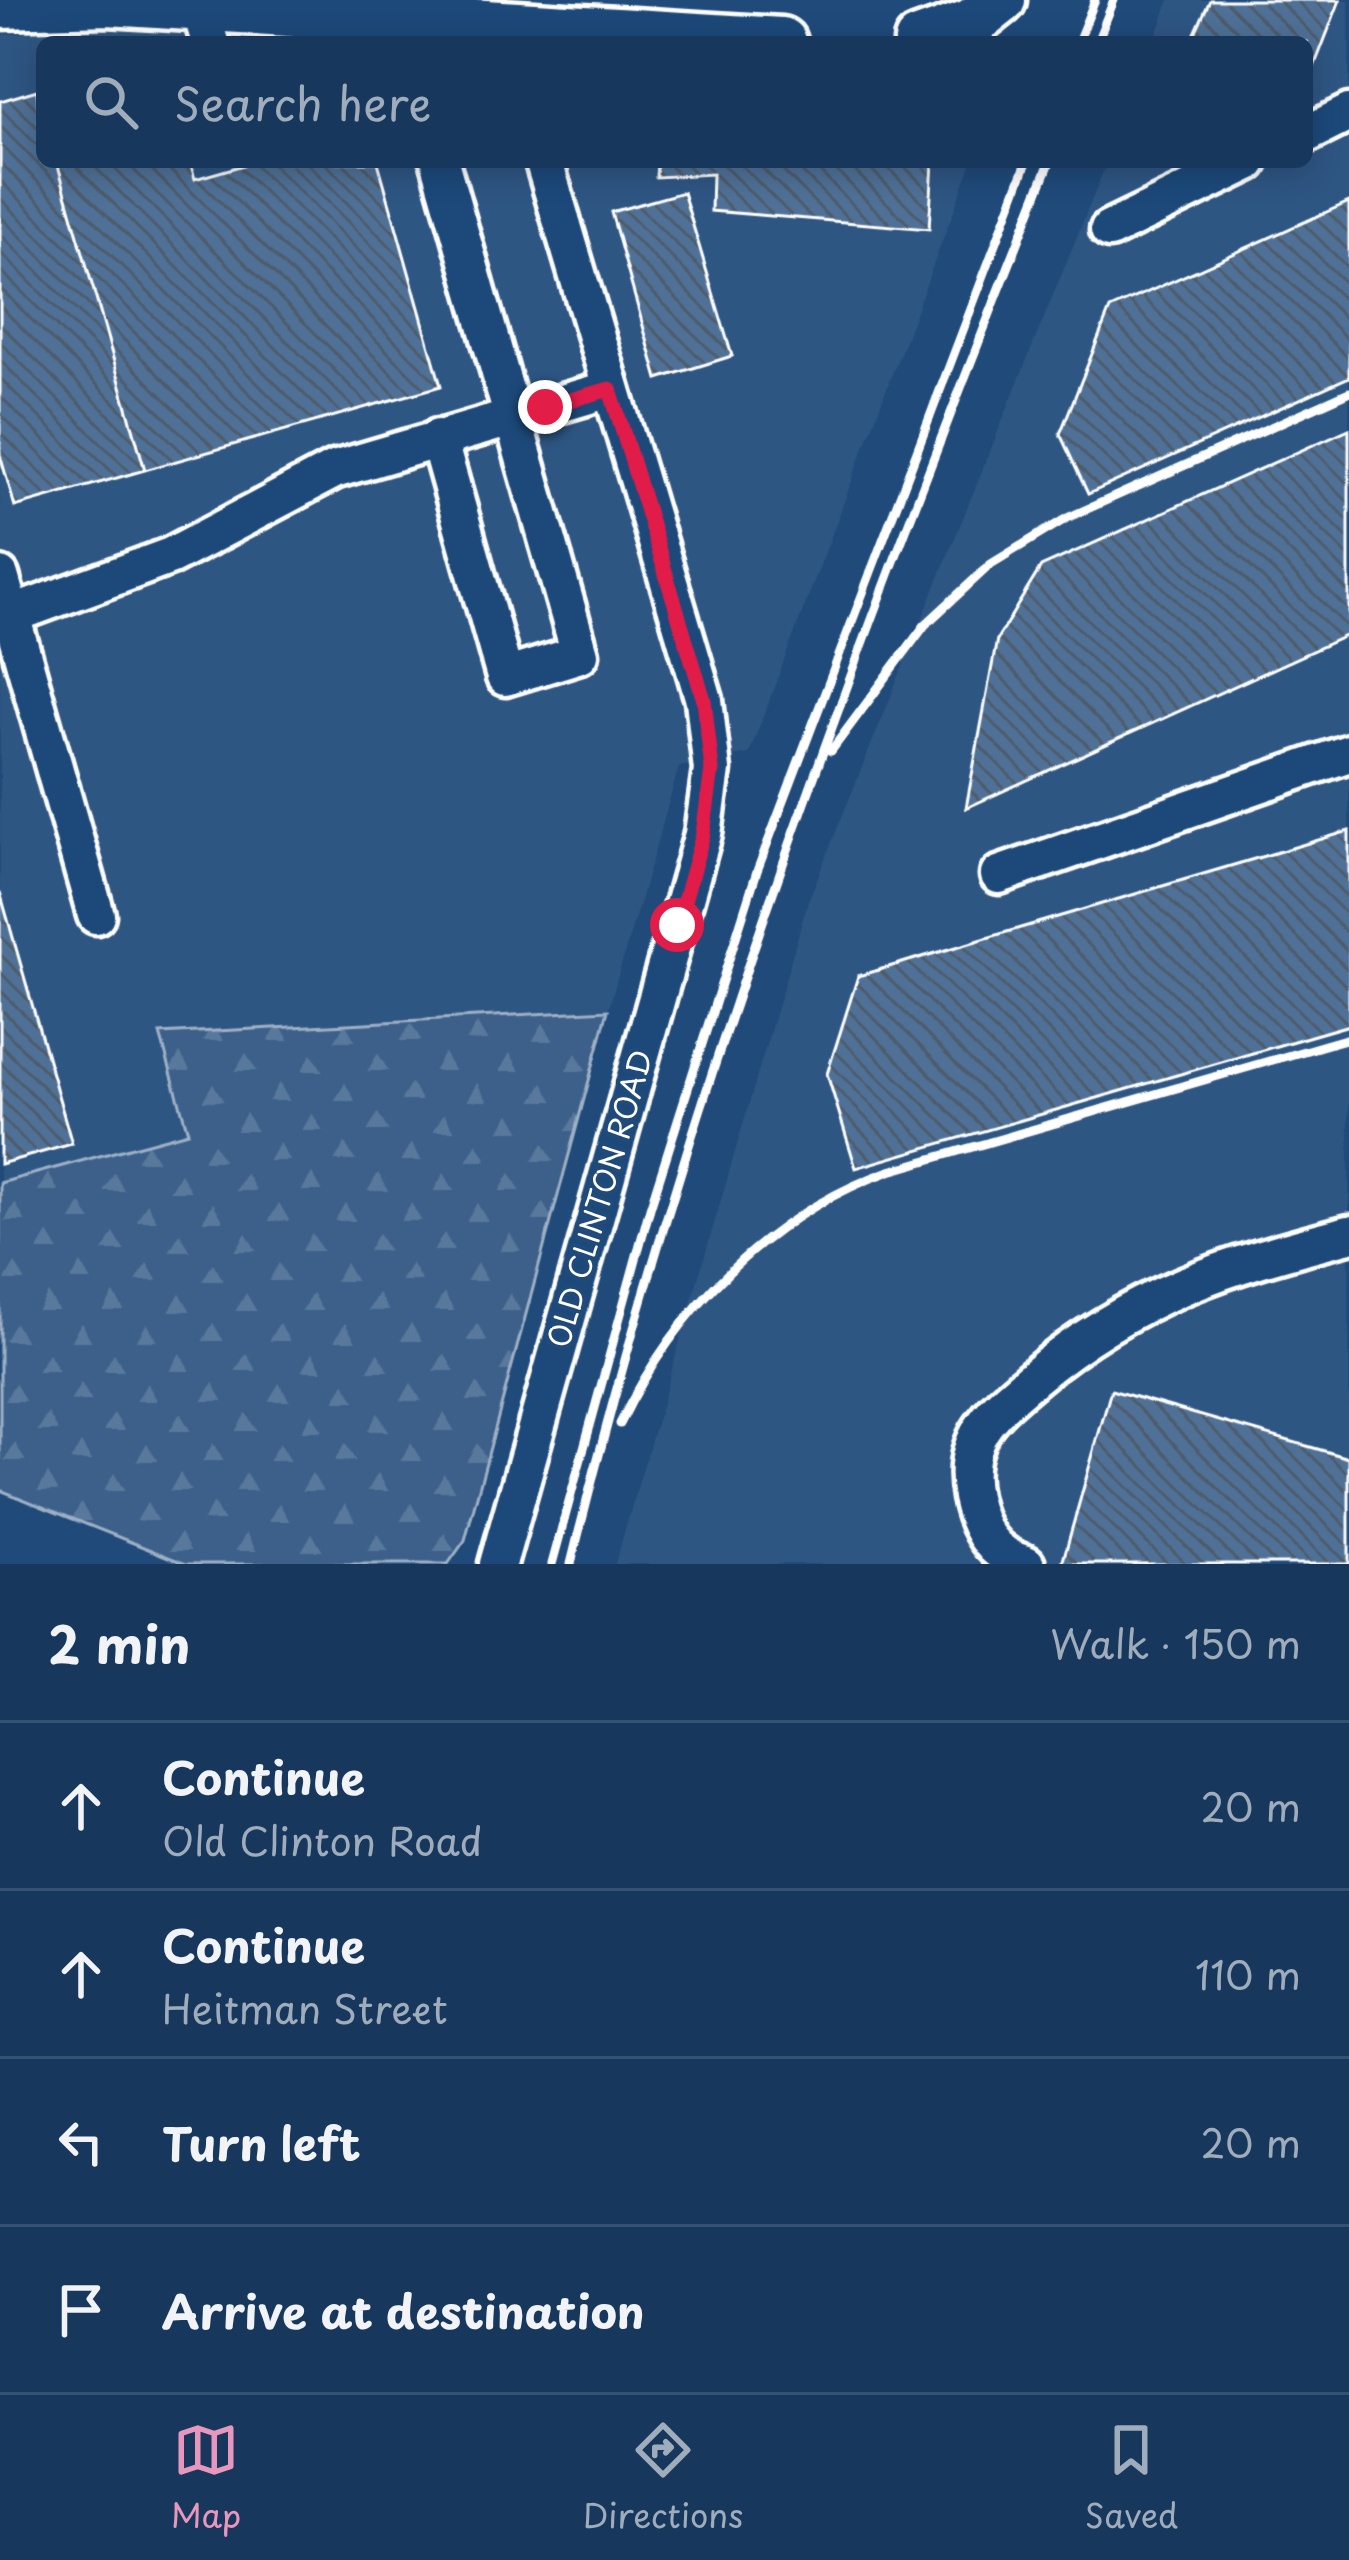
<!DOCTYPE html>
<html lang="en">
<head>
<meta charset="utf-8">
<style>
	body { margin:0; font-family:"Playpen Sans",sans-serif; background:#203f62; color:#f1f3f6 }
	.stop { position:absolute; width:36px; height:36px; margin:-27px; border:9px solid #e11d48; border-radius:50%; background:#fff }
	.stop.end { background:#e11d48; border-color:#fff; box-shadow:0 3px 12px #0008 }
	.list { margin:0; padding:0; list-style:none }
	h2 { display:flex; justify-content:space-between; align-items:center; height:156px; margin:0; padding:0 48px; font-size:51px }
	h2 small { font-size:39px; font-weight:400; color:#9eacbb }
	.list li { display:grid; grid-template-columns:78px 1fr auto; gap:36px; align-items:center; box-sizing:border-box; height:168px; padding:0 48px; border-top:3px solid #365272 }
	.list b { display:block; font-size:45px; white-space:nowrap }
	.list p { margin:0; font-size:39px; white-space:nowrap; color:#9eacbb }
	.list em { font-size:39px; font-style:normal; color:#9eacbb }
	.icon { flex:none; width:66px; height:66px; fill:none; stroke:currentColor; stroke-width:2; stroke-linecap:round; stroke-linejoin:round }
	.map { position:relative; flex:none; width:1349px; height:1564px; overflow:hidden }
	.search { position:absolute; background:#17385c; box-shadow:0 6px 30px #0003; left:36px; right:36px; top:36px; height:132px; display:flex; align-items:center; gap:30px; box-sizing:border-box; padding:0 42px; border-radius:18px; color:#9eacbb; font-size:45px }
	.sheet { height:828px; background:#17385c }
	nav { display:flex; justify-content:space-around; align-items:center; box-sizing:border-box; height:168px; border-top:3px solid #365272; background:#17385c; font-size:33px; color:#9eacbb }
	nav a { display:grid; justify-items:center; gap:6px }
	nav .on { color:#e797bd }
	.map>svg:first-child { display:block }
	.built { fill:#2e5683 }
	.forest { fill:url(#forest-firs); stroke:#9eb0c5; stroke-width:3 }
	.building { fill:url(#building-back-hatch); stroke:#fff; stroke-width:3 }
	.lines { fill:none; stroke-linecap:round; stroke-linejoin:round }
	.minor-casing { stroke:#fff; stroke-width:45 }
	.major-casing { stroke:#fff; stroke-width:57 }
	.minor { stroke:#1f4a7a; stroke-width:36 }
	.major { stroke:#1f4a7a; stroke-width:48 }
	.rail { stroke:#fff; stroke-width:9 }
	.route { stroke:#e11d48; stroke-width:15 }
	.labels { text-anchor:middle; stroke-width:9; stroke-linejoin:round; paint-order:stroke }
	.street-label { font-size:30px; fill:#fff; stroke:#1f4a7a }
</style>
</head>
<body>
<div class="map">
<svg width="1349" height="1564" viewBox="0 0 1349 1564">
	<defs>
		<pattern id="forest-firs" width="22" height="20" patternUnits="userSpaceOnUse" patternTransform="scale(3)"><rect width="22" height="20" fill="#3c618b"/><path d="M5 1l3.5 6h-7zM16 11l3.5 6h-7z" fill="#59799c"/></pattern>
		<pattern id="building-back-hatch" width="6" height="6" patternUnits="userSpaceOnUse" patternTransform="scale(3)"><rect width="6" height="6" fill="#507197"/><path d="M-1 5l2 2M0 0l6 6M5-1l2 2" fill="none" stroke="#4e5b6a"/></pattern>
	</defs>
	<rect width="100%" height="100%" fill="#1f4a7a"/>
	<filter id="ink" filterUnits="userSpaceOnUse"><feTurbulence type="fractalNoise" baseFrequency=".00833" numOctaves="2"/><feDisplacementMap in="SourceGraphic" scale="24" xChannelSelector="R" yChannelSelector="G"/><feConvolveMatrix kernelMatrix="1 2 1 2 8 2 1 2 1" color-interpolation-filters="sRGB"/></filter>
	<g filter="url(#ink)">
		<path class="built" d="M1170 0H1349V1564H615L808 901 1107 162H1307V42H1154Z
			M166 21 462 42H42V162H972L749 754 679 767 608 1010 161 1034 189 1132 0 1183V35Z"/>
		<path class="forest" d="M608 1010 465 1540 448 1564H186L0 1490V1183L188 1132 160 1034Z"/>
		<path class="building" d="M1210 0H1340L1307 85V42H1191Z
			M37 90 42 162H57L145 470 15 507 0 455V101Z
			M57 162H190L195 179 254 162H378L441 386 145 470Z
			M657 162H933L929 229 711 211 712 174 656 177Z
			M683 192 732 356 658 379 611 212Z
			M1349 202V377L1088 494 1060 434 1110 309Z
			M1349 429V634L966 808 997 639 1041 567Z
			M1349 831V1025L856 1168 827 1074 858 976Z
			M0 892 72 1144 0 1164Z
			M1111 1390 1349 1458V1564H1062Z"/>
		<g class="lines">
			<defs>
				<path id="minor" d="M199 6 210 42
					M1307 134 1349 113
					M1109 230 1249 162
					M438 438 505 677 580 654 440 162
					M0 576 96 915
					M11 615 171 556 334 470 610 389
					M999 875 1349 753
					M498 1564 703 834 712 770 704 700 544 162
					M1026 1564C993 1556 978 1530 971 1497 959 1438 992 1412 1034 1377 1132 1295 1227 1265 1349 1234"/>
				<path id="major" d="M0 4 108 1 781 42
					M919 42 972 23 1001 0"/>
			</defs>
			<use href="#minor" class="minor-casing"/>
			<use href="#major" class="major-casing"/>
			<use href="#minor" class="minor"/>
			<use href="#major" class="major"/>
			<path class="rail" d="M1078 42 1095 0
				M1097 42 1114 0
				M831 751 925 625 991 564 1067 518 1349 392
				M620 1424C675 1310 769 1214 890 1171L1349 1038
				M552 1564 650 1208 757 871 1027 162
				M571 1564C689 1083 867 622 1050 162"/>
		</g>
	</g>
	<g class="lines" filter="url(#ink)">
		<path class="route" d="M545 407 610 389 704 700 712 770 703 834 677 925"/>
	</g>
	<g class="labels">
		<g class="street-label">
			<text transform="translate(601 1199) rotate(-74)" y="10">OLD CLINTON ROAD</text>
		</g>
	</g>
</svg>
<div class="stop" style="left:677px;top:925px"></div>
<div class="stop end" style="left:545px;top:407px"></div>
<div class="search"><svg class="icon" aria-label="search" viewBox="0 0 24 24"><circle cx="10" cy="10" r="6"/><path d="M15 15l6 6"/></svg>Search here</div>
</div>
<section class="sheet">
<h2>2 min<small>Walk · 150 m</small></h2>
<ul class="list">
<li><svg class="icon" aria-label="ahead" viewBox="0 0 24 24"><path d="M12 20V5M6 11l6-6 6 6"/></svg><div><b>Continue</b><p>Old Clinton Road</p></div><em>20 m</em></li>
<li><svg class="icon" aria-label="ahead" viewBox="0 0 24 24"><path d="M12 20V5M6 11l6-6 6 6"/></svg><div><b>Continue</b><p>Heitman Street</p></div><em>110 m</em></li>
<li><svg class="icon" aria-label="left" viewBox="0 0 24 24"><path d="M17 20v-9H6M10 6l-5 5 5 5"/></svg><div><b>Turn left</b></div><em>20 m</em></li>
<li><svg class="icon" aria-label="arrive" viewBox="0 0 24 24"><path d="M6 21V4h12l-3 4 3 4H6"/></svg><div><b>Arrive at destination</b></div></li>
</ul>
</section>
<nav>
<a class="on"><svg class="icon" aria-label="map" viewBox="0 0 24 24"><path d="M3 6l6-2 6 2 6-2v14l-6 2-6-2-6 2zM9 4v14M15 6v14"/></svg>Map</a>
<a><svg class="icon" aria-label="directions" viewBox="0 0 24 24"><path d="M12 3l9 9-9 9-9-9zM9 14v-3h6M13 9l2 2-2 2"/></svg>Directions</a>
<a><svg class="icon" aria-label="saved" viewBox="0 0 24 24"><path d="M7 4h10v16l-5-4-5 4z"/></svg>Saved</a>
</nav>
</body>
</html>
